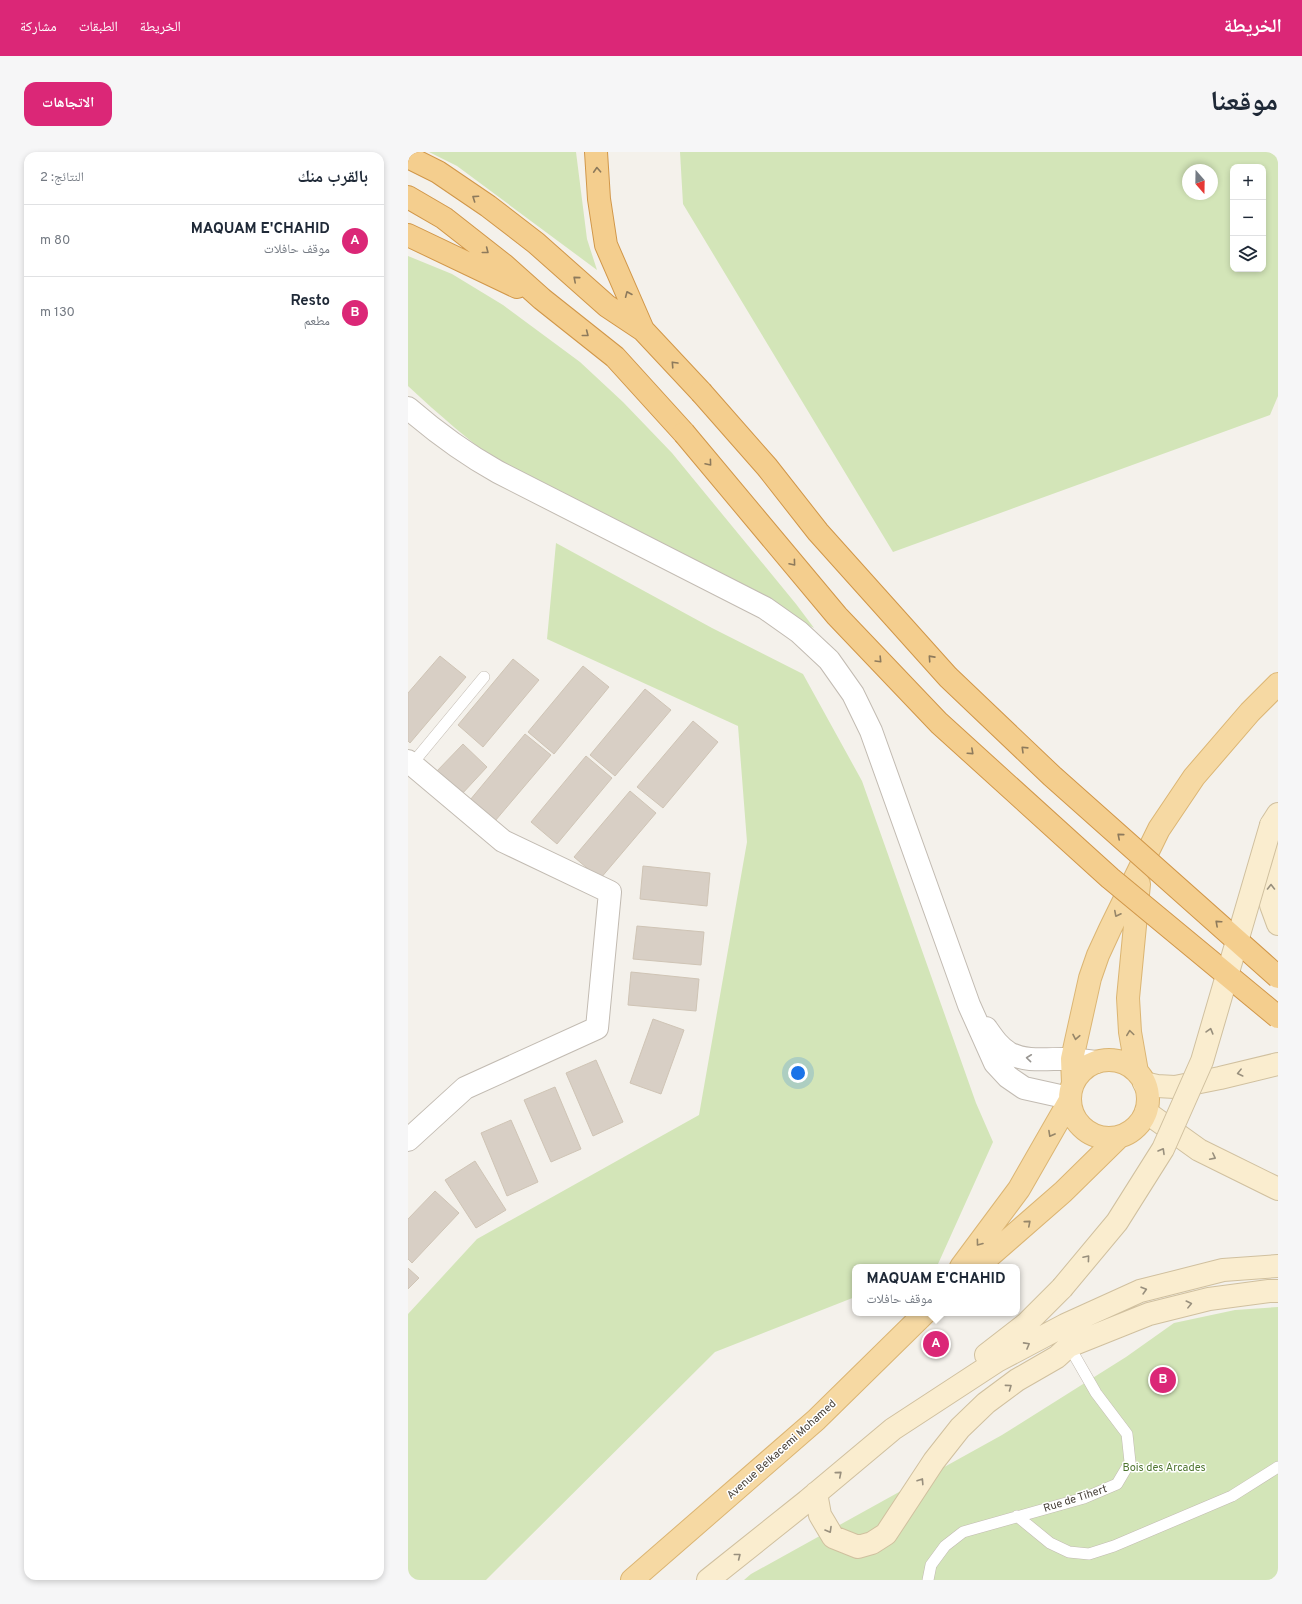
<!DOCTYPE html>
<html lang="ar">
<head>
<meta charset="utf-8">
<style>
	body { margin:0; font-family:Overpass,"Noto Naskh Arabic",sans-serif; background:#f6f6f7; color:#1f2937; direction:rtl }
	.controls { position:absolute; right:12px; top:12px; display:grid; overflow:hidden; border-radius:8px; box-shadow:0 2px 6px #0003 }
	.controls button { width:36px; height:36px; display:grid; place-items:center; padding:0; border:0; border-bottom:1px solid #e0e1e3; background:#fff; color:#1f2937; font:20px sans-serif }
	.compass { position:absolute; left:774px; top:12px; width:36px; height:36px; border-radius:50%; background:#fff; box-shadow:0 2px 6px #0003; rotate:160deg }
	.you { position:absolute; left:390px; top:921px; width:14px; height:14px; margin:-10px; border:3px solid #fff; border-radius:50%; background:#1a73e8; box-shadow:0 0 0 6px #1a73e833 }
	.badge { display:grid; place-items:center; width:26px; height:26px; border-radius:50%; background:#db2777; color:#fff; font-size:13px; font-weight:700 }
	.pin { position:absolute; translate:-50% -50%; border:2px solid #fff; box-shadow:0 1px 4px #0006 }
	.popup { position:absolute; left:444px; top:1112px; width:168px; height:52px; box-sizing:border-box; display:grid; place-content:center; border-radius:8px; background:#fff; filter:drop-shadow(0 1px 3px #0005); font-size:13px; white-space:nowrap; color:#747a83 }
	.popup b { font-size:15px; color:#1f2937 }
	.popup::after { content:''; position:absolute; left:50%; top:100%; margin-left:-8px; border:8px solid transparent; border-top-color:#fff }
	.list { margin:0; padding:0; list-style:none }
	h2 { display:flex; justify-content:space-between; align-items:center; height:52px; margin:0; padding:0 16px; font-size:17px }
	h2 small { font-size:13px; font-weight:400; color:#747a83 }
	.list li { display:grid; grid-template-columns:26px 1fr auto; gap:12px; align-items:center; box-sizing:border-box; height:72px; padding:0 16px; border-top:1px solid #e0e1e3 }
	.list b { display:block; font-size:15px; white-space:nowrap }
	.list p { margin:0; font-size:13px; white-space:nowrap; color:#747a83 }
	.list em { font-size:13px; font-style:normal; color:#747a83 }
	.icon { flex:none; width:22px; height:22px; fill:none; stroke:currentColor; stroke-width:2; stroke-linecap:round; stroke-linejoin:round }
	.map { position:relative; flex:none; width:870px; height:1428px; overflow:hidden; direction:ltr; border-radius:12px }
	header { display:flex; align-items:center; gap:24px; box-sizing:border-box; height:56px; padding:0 20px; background:#db2777; color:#fff }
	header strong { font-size:19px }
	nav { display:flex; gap:22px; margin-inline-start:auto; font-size:14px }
	.intro { display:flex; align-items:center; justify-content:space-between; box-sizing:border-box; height:96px; padding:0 24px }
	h1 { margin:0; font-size:28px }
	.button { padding:10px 18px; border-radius:12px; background:#db2777; color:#fff; font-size:14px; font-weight:700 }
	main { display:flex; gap:24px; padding:0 24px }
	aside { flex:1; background:#fff; border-radius:12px; box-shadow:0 2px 6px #0003 }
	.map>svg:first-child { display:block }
	.green { fill:#d3e5b8; fill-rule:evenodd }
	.building { fill:#d8cfc5; stroke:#cfc4b5 }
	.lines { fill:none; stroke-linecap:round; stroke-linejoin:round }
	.service-casing { stroke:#c2bbb2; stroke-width:12 }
	.minor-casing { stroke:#c2bbb2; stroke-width:24 }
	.tertiary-casing { stroke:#c2bbb2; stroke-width:24 }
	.secondary-casing { stroke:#d0c09f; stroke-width:24 }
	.primary-casing { stroke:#dbb573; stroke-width:24 }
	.trunk-casing { stroke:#d19749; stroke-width:24 }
	.service { stroke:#fff; stroke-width:11 }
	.minor { stroke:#fff; stroke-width:22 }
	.tertiary { stroke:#fff; stroke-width:22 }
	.secondary { stroke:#faedcf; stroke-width:22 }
	.primary { stroke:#f6d9a3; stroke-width:22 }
	.trunk { stroke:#f4ce8e; stroke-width:22 }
	.secondary-bridge-casing { stroke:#d0c09f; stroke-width:24; stroke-linecap:butt }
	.trunk-bridge-casing { stroke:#d19749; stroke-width:24; stroke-linecap:butt }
	.secondary-bridge { stroke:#faedcf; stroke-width:22 }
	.trunk-bridge { stroke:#f4ce8e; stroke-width:22 }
	.oneway { stroke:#8d7a5c }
	.oneway2 { stroke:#988f7d }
	.oneway3 { stroke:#968669 }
	.oneway4 { stroke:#9a9793 }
	.labels { text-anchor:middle; stroke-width:3; stroke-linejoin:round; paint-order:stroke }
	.street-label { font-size:11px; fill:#48423a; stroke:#fff }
	.park-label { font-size:11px; fill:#4f7631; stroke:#fff }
</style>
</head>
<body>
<header>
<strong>الخريطة</strong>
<nav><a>الخريطة</a><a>الطبقات</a><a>مشاركة</a></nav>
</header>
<div class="intro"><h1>موقعنا</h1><a class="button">الاتجاهات</a></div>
<main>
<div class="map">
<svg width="870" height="1428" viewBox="0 0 870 1428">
	<rect width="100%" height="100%" fill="#f4f1eb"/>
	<path class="green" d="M21 0H168L179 87 189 118 49 14Z
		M272 0H870V244L862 263 485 400 275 52ZM825 15H855V117H825ZM780 18H804V42H780Z
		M0 104 44 122 95 153 172 210 215 250 264 301 388 452 406 476 97 316C63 290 31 263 0 234Z
		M148 391 304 476 395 522 454 629 568 951 585 990 530 1112 523 1115H447V1145L307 1200 78 1428H0V1162L69 1087 291 963 339 690 330 574 139 487Z
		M870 1155V1428H336L343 1422 594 1283 718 1205 766 1171 827 1158Z"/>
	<path class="building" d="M32 504 58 525 2 591 0 589V541Z
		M105 507 131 528 75 595 50 573Z
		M175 514 201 535 146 602 120 580Z
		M237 537 263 558 207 624 182 603Z
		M285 569 310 590 255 656 229 635Z
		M117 582 143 603 87 669 62 648Z
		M55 592 79 615 53 643 28 620Z
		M178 604 204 626 149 692 123 670Z
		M222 639 248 661 192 727 166 705Z
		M235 714 302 721 299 754 232 747Z
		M229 774 296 780 293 813 225 807Z
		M223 820 291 827 288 859 220 853Z
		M245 867 276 878 253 942 222 931Z
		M188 908 215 970 185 984 158 921Z
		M147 935 173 997 143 1010 116 948Z
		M103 968 130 1030 99 1044 73 981Z
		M67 1009 98 1058 68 1076 37 1028Z
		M27 1039 51 1061 4 1111 0 1107V1067Z
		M0 1116 11 1126 0 1137Z"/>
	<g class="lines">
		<defs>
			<path id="service" d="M4 612 76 525
				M609 1364 642 1391 661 1400 681 1402 706 1394 824 1344 870 1315
				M520 1428 523 1413 537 1394 555 1380 676 1346 709 1332 722 1310 719 1282 688 1241 661 1194"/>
			<path id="minor" d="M0 609 95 689 202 740 189 876 57 936 0 988"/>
			<path id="tertiary" d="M0 256C30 282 56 301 90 320L357 456 391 480 421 508 445 542 463 579 561 853 587 911 600 925 616 936 661 946
				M578 876C585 886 591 895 601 901 619 911 643 906 663 907 671 908 680 909 688 910"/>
			<path id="secondary" d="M870 662 863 673V753L870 772
				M736 931 749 934 767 935 812 926 870 912
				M738 960 791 998 870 1037
				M578 1203 618 1172 654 1136
				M408 1341 412 1363 425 1385 450 1395 464 1391 478 1382 526 1309 552 1276 578 1251 609 1228 649 1205 661 1194 741 1162 801 1147 861 1139H870
				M300 1428 399 1349 485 1277 589 1209 657 1173 732 1139 815 1118 870 1114"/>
			<path id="primary" d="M662 947a39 39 0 1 1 78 0a39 39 0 1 1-78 0Z
				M729 920 722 880 720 846 731 732
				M665 931 664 907 682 826 690 803 702 777 751 677 786 625 842 560 870 532
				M553 1115 611 1037 662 948
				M569 1115 655 1040 710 986
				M224 1428 408 1268 517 1161"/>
			<path id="trunk" d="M188 0 191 47 198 93 235 178
				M0 5 30 20 80 54 128 91 199 154 235 178 293 240
				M0 45 36 66 96 113 134 147 207 205 276 281
				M0 83 109 135"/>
		</defs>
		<use href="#service" class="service-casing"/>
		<use href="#minor" class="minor-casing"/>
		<use href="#tertiary" class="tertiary-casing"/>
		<use href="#secondary" class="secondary-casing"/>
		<use href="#primary" class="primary-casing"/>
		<use href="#trunk" class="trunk-casing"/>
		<use href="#service" class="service"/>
		<use href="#minor" class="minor"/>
		<use href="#tertiary" class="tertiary"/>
		<use href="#secondary" class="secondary"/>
		<use href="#primary" class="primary"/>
		<use href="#trunk" class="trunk"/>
		<defs>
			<path id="secondary-bridge" d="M654 1136 709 1070 755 997 794 909 863 673"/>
			<path id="trunk-bridge" d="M293 240 359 315 410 380 540 525 644 624 870 825
				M276 281 429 464 531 571 702 726 870 865"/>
		</defs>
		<use href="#secondary-bridge" class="secondary-bridge-casing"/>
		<use href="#trunk-bridge" class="trunk-bridge-casing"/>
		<use href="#secondary-bridge" class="secondary-bridge"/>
		<use href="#trunk-bridge" class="trunk-bridge"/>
	</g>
	<defs><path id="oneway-chevron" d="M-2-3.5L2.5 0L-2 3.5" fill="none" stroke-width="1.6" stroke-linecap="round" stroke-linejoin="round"/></defs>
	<g class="oneway">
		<use href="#oneway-chevron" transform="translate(189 18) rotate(-93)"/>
		<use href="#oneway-chevron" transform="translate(67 46) rotate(-146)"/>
		<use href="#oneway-chevron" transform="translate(78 99) rotate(38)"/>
		<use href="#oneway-chevron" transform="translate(168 127) rotate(-139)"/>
		<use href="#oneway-chevron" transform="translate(220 142) rotate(-113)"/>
		<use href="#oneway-chevron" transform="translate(178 182) rotate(38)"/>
		<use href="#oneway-chevron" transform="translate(266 212) rotate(-133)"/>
		<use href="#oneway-chevron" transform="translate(301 311) rotate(50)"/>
		<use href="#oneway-chevron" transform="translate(385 411) rotate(50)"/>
		<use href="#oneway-chevron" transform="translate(523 506) rotate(-132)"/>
		<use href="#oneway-chevron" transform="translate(471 508) rotate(46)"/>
		<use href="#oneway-chevron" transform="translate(616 597) rotate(-136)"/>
		<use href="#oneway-chevron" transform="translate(563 600) rotate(42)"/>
		<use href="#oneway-chevron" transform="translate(712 684) rotate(-139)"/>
		<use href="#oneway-chevron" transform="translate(810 771) rotate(-138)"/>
	</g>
	<g class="oneway2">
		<use href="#oneway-chevron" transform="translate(863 735) rotate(-90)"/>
		<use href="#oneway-chevron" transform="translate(802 879) rotate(-74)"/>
		<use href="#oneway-chevron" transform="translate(832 921) rotate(166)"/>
		<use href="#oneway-chevron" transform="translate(754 999) rotate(-60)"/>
		<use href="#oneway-chevron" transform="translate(805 1005) rotate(27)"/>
		<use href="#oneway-chevron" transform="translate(679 1106) rotate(-50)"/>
		<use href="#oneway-chevron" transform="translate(736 1138) rotate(-16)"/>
		<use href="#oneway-chevron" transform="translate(781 1152) rotate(-14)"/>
		<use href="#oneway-chevron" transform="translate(619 1193) rotate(-29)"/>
		<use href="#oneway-chevron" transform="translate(601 1235) rotate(-36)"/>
		<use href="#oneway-chevron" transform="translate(431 1322) rotate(-40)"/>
		<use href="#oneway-chevron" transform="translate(513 1329) rotate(-57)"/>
		<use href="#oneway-chevron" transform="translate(421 1378) rotate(60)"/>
		<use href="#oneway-chevron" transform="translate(330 1404) rotate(-38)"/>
	</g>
	<g class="oneway3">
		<use href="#oneway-chevron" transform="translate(709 762) rotate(117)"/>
		<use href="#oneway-chevron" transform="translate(722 881) rotate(-98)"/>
		<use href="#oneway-chevron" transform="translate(668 885) rotate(101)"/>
		<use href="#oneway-chevron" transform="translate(643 982) rotate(119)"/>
		<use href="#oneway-chevron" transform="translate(620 1071) rotate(-41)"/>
		<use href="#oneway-chevron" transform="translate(571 1091) rotate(127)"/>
	</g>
	<use class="oneway4" href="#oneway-chevron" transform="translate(621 906) rotate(-174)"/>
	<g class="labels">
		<g class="street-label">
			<text transform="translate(373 1297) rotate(-42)" y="4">Avenue Belkacemi Mohamed</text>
			<text transform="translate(667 1346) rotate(-18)" y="4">Rue de Tihert</text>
		</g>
		<g class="park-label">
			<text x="756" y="1319">Bois des Arcades</text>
		</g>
	</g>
</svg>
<div class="controls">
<button>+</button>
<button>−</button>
<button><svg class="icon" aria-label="layers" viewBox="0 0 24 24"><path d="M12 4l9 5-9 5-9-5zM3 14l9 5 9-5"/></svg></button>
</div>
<svg class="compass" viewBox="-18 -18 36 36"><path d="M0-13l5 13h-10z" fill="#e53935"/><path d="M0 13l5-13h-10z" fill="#747a83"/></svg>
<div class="you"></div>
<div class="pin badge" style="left:528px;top:1192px">A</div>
<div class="popup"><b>MAQUAM E'CHAHID</b>موقف حافلات</div>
<div class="pin badge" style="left:755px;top:1228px">B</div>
</div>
<aside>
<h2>بالقرب منك<small>النتائج: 2</small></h2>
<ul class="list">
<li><span class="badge">A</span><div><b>MAQUAM E'CHAHID</b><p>موقف حافلات</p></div><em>80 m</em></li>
<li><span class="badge">B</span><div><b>Resto</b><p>مطعم</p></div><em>130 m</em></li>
</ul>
</aside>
</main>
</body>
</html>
